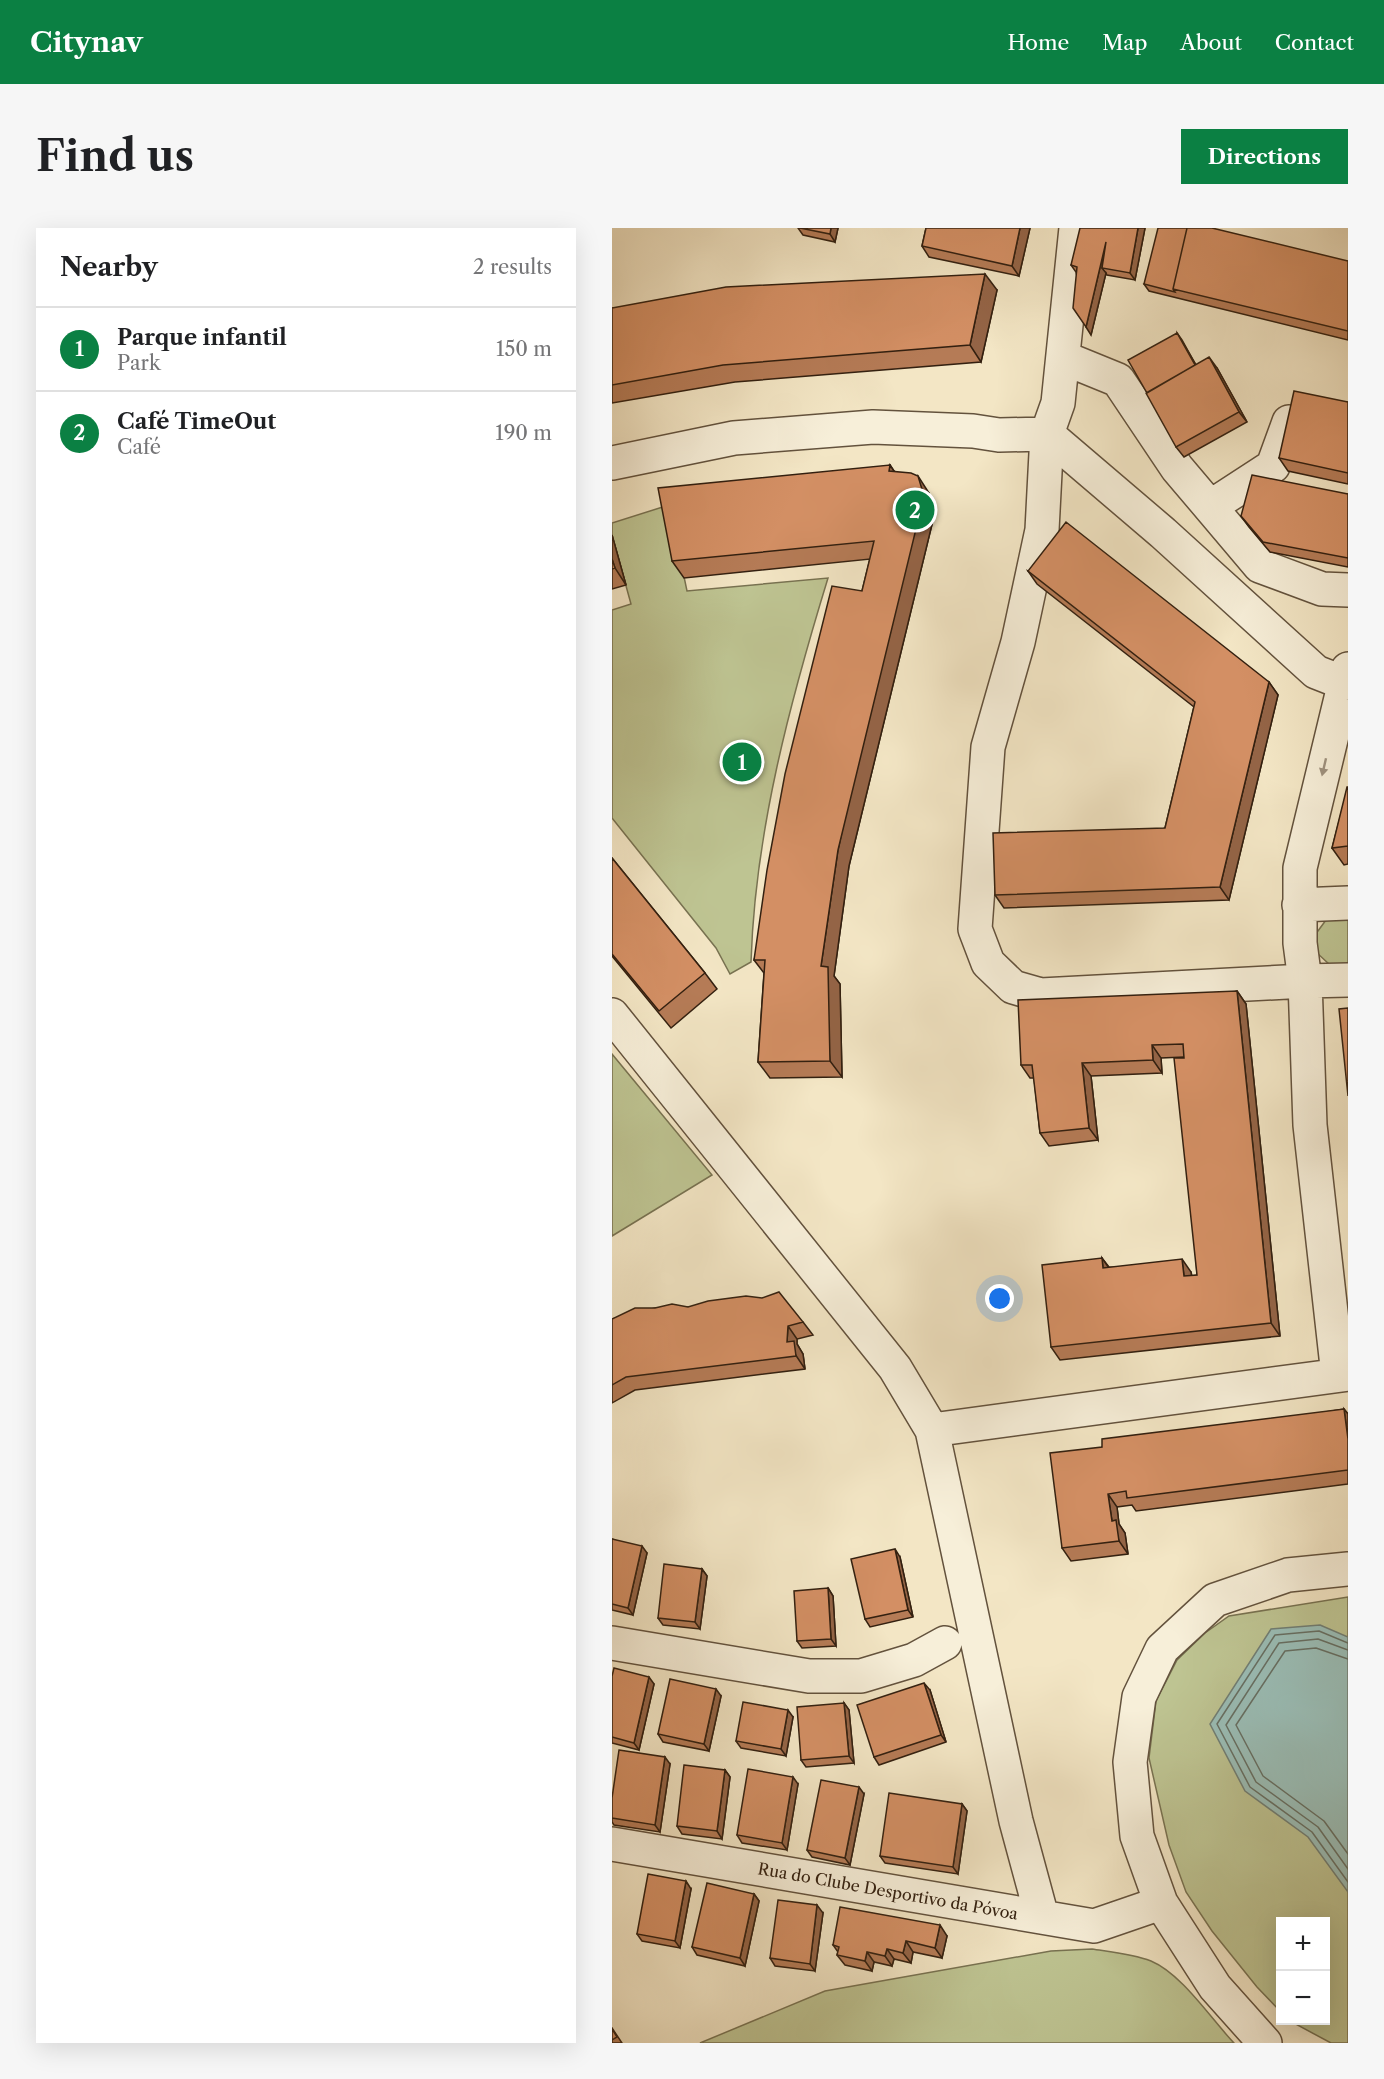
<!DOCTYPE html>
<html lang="en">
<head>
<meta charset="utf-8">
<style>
	body { margin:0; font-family:"Libre Caslon Text",serif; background:#f6f6f6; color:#202124 }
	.controls { position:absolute; right:18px; bottom:18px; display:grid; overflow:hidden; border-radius:0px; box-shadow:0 6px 24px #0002 }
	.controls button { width:54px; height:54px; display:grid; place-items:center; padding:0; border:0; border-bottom:2px solid #e0e0e0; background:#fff; color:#202124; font:30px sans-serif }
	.you { position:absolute; left:388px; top:1071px; width:21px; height:21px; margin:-15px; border:4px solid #fff; border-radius:50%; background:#1a73e8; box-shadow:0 0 0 9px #1a73e833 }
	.badge { display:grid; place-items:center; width:39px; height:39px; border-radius:50%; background:#0b8043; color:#fff; font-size:20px; font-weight:700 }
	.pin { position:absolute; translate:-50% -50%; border:3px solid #fff; box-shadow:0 2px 6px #0006 }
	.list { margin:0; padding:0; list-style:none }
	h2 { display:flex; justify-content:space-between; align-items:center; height:78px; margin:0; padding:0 24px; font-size:26px }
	h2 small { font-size:20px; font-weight:400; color:#757577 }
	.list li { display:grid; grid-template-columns:39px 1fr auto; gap:18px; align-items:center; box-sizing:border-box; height:84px; padding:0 24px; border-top:2px solid #e0e0e0 }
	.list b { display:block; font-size:22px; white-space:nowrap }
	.list p { margin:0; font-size:20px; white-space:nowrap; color:#757577 }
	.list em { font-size:20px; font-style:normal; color:#757577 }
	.map { position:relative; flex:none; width:736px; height:1815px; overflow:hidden; border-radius:0px }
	header { display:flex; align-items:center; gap:36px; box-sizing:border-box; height:84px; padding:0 30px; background:#0b8043; color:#fff }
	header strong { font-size:28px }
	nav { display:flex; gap:33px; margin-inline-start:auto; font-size:21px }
	.intro { display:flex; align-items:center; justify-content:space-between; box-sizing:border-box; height:144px; padding:0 36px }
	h1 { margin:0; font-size:42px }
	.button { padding:15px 27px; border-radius:0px; background:#0b8043; color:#fff; font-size:21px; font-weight:700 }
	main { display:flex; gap:36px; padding:0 36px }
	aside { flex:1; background:#fff; border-radius:0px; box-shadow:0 6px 24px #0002 }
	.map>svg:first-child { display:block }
	.green { fill:#bec492; stroke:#787251; stroke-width:1.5 }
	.water { fill:#9bbfb8; stroke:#717f75; stroke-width:1.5 }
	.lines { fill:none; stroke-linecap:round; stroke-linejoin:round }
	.shore { stroke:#677064; stroke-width:1.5 }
	.minor-casing { stroke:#63523d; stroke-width:36 }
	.minor { stroke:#f7efd9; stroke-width:33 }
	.wall { fill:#b57b56; stroke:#332010; stroke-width:1.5 }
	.shaded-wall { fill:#946446; stroke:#332010; stroke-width:1.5 }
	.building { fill:#d38f64; stroke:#332010; stroke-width:1.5 }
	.oneway { fill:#9f927f }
	.labels { text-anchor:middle; stroke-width:6; stroke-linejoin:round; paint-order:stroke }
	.street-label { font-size:16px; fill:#332010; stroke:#f7efd9 }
</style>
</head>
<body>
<header>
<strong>Citynav</strong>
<nav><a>Home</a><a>Map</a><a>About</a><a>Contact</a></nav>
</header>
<div class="intro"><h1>Find us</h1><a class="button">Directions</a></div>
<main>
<aside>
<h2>Nearby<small>2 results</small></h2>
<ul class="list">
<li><span class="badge">1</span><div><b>Parque infantil</b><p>Park</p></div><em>150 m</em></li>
<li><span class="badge">2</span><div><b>Café TimeOut</b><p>Café</p></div><em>190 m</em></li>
</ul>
</aside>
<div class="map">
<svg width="736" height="1815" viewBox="0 0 736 1815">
	<rect width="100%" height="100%" fill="#f3e6c5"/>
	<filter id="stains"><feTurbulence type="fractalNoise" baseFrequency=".00333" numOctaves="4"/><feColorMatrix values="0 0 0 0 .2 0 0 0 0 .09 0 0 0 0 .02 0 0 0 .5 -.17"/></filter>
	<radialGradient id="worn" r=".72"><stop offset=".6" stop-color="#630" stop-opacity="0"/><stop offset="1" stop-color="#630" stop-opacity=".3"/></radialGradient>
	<path class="green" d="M57 277 75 363 216 350C178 474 143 604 139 734L118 746 104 720 0 590V382L19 376 0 307V295Z
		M736 688V738L717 736 705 725 703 707 714 692Z
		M0 826 100 947 0 1008Z
		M736 1369V1815H719L678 1793 714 1792V1694H668V1783L645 1759 600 1703 574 1664 557 1617 537 1530 544 1473 565 1432 593 1405 617 1388Z
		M480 1721C500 1724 521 1726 539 1733 570 1746 599 1791 622 1815H88L213 1763 439 1723Z"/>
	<path class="water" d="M708 1397 736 1409V1664L696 1609 633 1563 598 1496 659 1401Z"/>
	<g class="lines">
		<path class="shore" d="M736 1415 707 1403 663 1407 605 1496 638 1559 700 1604 736 1654
			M736 1422 706 1411 667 1415 614 1497 644 1554 706 1599 736 1641
			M736 1431 704 1420 673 1423 624 1497 651 1548 712 1593 736 1626"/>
		<defs>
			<path id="minor" d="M464 0 446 175 435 206 430 302 406 414 376 519 363 701 376 735 401 759 429 767 693 753 698 897 726 1147
				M452 130 506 152 565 240 648 338 710 361 736 362
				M0 235 122 210 261 199 361 203 387 207 435 206 551 305 704 444 732 455
				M598 279 661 238 677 194
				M736 441 688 640V715L693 753 736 752
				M687 677 736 675
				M0 787 283 1140 320 1202 404 1593 430 1689
				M320 1202 736 1146
				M0 1415 197 1448H249L302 1432 333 1415
				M0 1616 482 1698 549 1675
				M653 1815 603 1759 549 1675 525 1608 518 1534 527 1469 550 1421 603 1372 676 1347 736 1341"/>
		</defs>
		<use href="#minor" class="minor-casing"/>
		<use href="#minor" class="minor"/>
	</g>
	<path class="wall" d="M186 0H226L223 14 191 7Z
		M314 0H418L407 48 317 29 310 18Z
		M533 0 523 52 495 47 494 45 479 107 464 44 459 37Z
		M736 33V112L537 63 532 56Z
		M385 62 369 134 123 154 0 175V80Z
		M565 105 584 137 605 140 635 194 572 229 564 219Z
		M736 174V256L676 243 667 230Z
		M278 237 282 243 317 265 323 284 237 638 222 748 228 756 230 849 158 850 146 834 152 745 142 732 250 363 258 331 72 350 60 333Z
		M736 266V339L658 324 637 299 629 288Z
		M0 307 14 357 0 361Z
		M416 343 657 454 666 467 617 672 392 680 383 667 553 600 582 479 425 356Z
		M736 559V636L732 637 720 620Z
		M0 630 93 745 105 761 59 800 0 728Z
		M625 763 634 776 668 1108 448 1132 439 1119 490 1030 497 1039 579 1044 580 1048 585 1047 572 829 549 830 550 845 479 848 486 912 437 918 428 905 422 850H418L409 837Z
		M76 1079 191 1094 201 1107 185 1111V1116L191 1126 193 1141 23 1162 0 1175V1091L43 1080Z
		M732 1181 736 1186V1256L524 1283 520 1277 505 1279 507 1296 513 1305 516 1326 459 1333 450 1320 490 1219Z
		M0 1311 35 1325 21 1387 0 1382Z
		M288 1329 301 1389 258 1399 253 1391Z
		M90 1341 95 1348 88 1401 51 1397 46 1390Z
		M216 1360 221 1368 224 1418 190 1420 185 1413Z
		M0 1448 42 1456 27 1522 0 1515Z
		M318 1462 334 1514 267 1537 262 1529Z
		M109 1468 97 1523 51 1514 46 1506Z
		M232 1475 237 1482 242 1535 194 1539 189 1532Z
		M181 1489 174 1528 129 1520 124 1513Z
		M58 1536 48 1604 2 1597 0 1594V1570Z
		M113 1542 118 1549 110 1611 70 1606 65 1598Z
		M186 1556 175 1622 130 1615 125 1607Z
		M252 1566 238 1637 200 1629 195 1622Z
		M350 1576 355 1583 346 1646 273 1635 268 1628Z
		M79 1661 68 1720 30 1713 25 1706Z
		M142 1666 147 1673 133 1738 85 1727 80 1719Z
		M211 1685 203 1743 163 1738 158 1730Z
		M335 1708 330 1730 301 1724 299 1735 282 1731 280 1738 262 1734 260 1743 233 1737 225 1727 226 1724 221 1717Z
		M0 1800 10 1815H0Z"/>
	<path class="shaded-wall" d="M219 0H226L223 14 218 6Z
		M408 0H418L407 48 400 38Z
		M526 0H533L523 52 518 45Z
		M494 14 490 40 494 45 479 107 474 99Z
		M373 46 385 62 369 134 358 117Z
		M565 105 570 112 590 148 585 141Z
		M597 129 605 140 635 194 627 184Z
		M278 237 289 254 277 243Z
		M306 248 317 265 323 284 237 638 222 748 228 756 230 849 218 833 209 738 226 622Z
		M0 307 14 357 3 340 0 331Z
		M657 454 666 467 617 672 608 659Z
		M625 763 634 776 668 1108 659 1095Z
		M540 817 549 830 550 845 541 832Z
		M470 835 479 848 486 912 477 900Z
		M490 1030 499 1043 491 1040Z
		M570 1031 579 1044 581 1061 572 1048Z
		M176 1098 185 1111V1116L191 1126 193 1141 175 1114Z
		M732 1181 736 1186V1211Z
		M496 1266 505 1279 507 1296 513 1305 516 1326 507 1313 500 1293Z
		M30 1318 35 1325 21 1387 16 1380Z
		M283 1321 288 1329 301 1389 296 1382Z
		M90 1341 95 1348 88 1401 83 1394Z
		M216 1360 221 1368 224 1418 219 1411Z
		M37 1449 42 1456 27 1522 22 1515Z
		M312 1455 318 1462 334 1514 329 1507Z
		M104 1461 109 1468 97 1523 92 1516Z
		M232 1475 237 1482 242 1535 237 1528Z
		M176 1482 181 1489 174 1528 169 1521Z
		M53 1529 58 1536 48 1604 43 1597Z
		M113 1542 118 1549 110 1611 105 1603Z
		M181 1549 186 1556 175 1622 170 1615Z
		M247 1559 252 1566 238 1637 233 1630Z
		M350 1576 355 1583 346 1646 341 1639Z
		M74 1653 79 1661 68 1720 63 1713Z
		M142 1666 147 1673 133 1738 128 1730Z
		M205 1677 211 1685 203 1743 198 1736Z
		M328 1697 335 1708 330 1730 323 1720Z
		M294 1713 301 1724 299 1735 291 1725Z
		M275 1721 282 1731 280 1738 273 1728Z
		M255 1724 262 1734 260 1743 253 1733Z"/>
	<path class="building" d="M188 0H219L218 6Z
		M314 0H408L400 38 310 18Z
		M468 0H526L518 45 490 40 494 14 474 99 461 80 465 39 459 37Z
		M546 0H575L561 61 563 64 532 56Z
		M575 0H600L736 33V103L561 61Z
		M373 46 358 117 111 137 0 157V80L114 59Z
		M565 105 583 137 535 165 516 132Z
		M597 129 627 184 564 219 534 165Z
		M682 163 736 174V245L667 230Z
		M278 237 277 243 299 245 306 248 312 268 226 622 209 738 216 739 218 833 146 834 153 732H142L155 642 173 546 220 358 250 363 262 313 60 333 46 260Z
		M640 247 736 266V330L651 314 629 288Z
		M454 294 657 454 608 659 383 667 381 605 553 600 583 474 416 343Z
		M0 331 3 340 0 341Z
		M735 559H736V618L720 620Z
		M0 630 93 745 47 783 0 726Z
		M625 763 659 1095 439 1119 430 1037 490 1030 491 1040 570 1031 572 1048 585 1047 562 830H572L571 816 540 817 541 832 470 835 477 900 428 905 420 837H409L406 772Z
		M736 780V868L727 781Z
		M167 1064 191 1094 176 1098 175 1114 182 1113 184 1128 14 1149 0 1157V1091L23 1080H43L60 1076 76 1079 96 1073 134 1068 150 1070Z
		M732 1181 736 1211V1242L515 1270 514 1263 496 1266 500 1293 504 1292 507 1313 450 1320 438 1225 490 1219V1211Z
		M0 1311 30 1318 16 1380 0 1376Z
		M283 1321 296 1382 253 1391 239 1331Z
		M52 1336 90 1341 83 1394 46 1390Z
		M216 1360 219 1411 185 1413 182 1363Z
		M2 1440 37 1449 22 1515 0 1509V1448Z
		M58 1451 104 1461 92 1516 46 1506Z
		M312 1455 329 1507 262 1529 245 1477Z
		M131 1474 176 1482 169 1521 124 1513Z
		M232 1475 237 1528 189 1532 185 1479Z
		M7 1522 53 1529 43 1597 0 1590V1570Z
		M72 1537 113 1542 105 1603 65 1598Z
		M136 1541 181 1549 170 1615 125 1607Z
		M209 1552 247 1559 233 1630 195 1622Z
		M277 1565 350 1576 341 1639 268 1628Z
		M36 1646 74 1653 63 1713 25 1706Z
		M95 1655 142 1666 128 1730 80 1719Z
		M166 1672 205 1677 198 1736 158 1730Z
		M228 1679 328 1697 323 1720 294 1713 291 1725 275 1721 273 1728 255 1724 253 1733 225 1727 227 1719 221 1717Z
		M0 1801 5 1809 0 1812Z"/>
	<defs><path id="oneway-solid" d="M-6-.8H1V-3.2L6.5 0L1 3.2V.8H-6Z" transform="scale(1.5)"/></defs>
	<use class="oneway" href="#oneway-solid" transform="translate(712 539) rotate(103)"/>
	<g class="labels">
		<g class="street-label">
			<text transform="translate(276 1663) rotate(10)" y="6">Rua do Clube Desportivo da Póvoa</text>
		</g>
	</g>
	<rect width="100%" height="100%" filter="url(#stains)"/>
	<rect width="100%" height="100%" fill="url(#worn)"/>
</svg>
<div class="controls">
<button>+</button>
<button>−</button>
</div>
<div class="you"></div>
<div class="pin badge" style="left:130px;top:534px">1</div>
<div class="pin badge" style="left:303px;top:282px">2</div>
</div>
</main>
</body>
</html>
